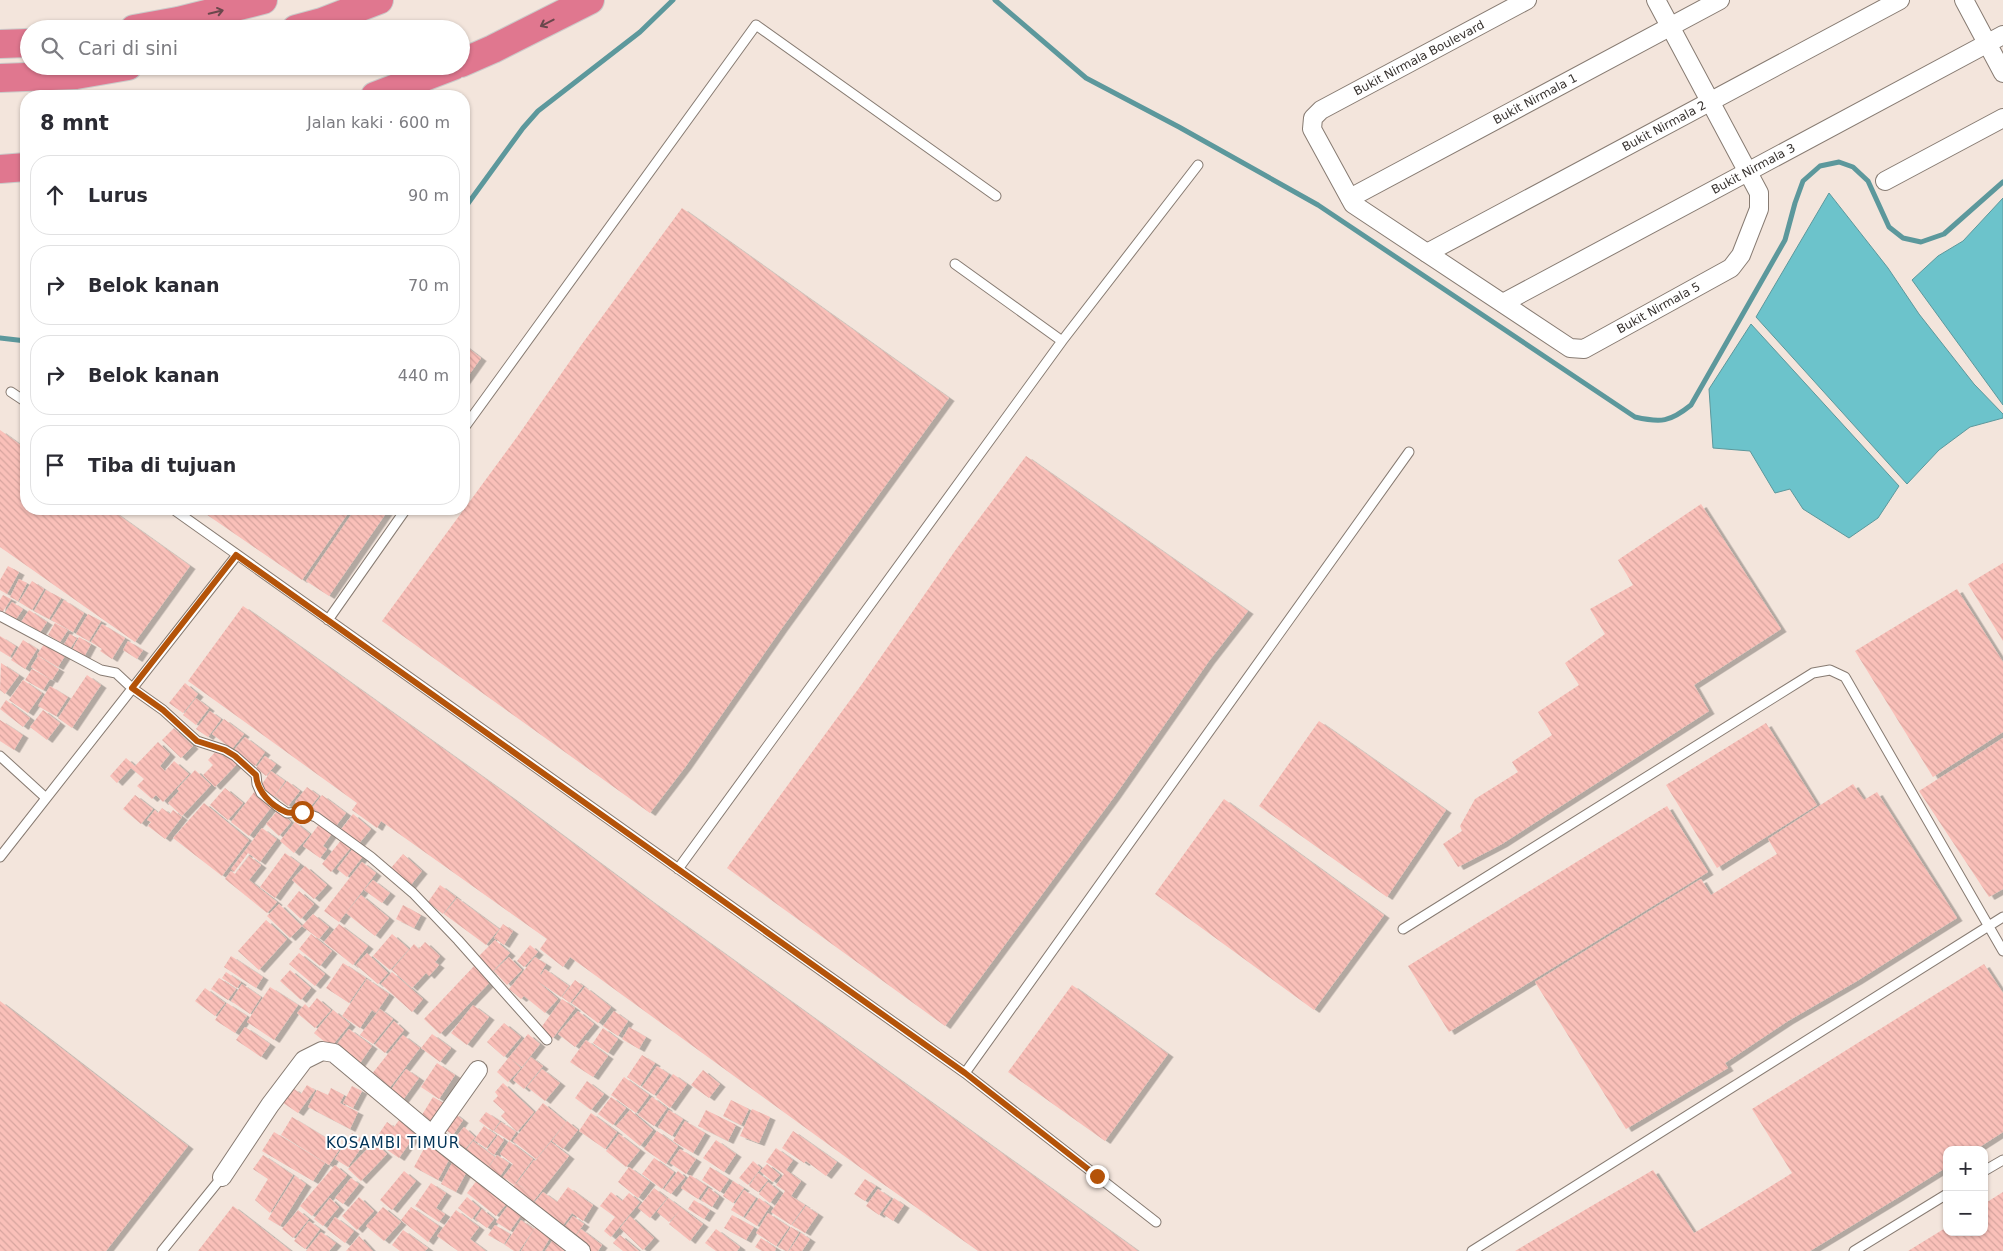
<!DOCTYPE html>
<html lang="id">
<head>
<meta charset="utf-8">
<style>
	body { margin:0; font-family:"DejaVu Sans",sans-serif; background:#f7f7f7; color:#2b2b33 }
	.controls { position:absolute; right:15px; bottom:15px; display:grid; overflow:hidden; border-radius:10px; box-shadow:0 1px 4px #0004 }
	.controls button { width:45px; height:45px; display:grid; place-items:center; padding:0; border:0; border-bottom:1px solid #e1e1e2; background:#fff; color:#2b2b33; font:25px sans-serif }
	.stop { position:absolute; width:15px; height:15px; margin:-11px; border:4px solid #b45309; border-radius:50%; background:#fff }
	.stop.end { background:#b45309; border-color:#fff; box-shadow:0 1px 5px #0008 }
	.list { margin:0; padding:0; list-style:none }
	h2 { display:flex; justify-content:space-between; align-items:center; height:65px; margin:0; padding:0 20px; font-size:21px }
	h2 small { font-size:16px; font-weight:400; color:#7c7c81 }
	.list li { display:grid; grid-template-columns:32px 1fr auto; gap:15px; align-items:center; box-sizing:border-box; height:80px; margin:0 10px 10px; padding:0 10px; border:1px solid #e1e1e2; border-radius:20px }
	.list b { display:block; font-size:19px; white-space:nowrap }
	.list em { font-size:16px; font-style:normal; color:#7c7c81 }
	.icon { flex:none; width:28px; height:28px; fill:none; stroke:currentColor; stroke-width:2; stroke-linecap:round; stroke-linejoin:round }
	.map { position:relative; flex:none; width:2003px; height:1251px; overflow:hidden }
	.search { position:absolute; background:#fff; box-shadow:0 1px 4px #0004; left:20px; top:20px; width:450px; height:55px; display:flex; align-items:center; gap:12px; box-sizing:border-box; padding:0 18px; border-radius:28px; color:#7c7c81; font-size:19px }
	.panel { position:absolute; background:#fff; box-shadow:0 1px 4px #0004; left:20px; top:90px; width:450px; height:425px; border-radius:20px }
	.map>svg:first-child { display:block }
	.water { fill:#6cc3cb; stroke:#5c989c }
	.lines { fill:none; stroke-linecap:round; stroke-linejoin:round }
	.stream { stroke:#5c989c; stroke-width:5 }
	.building { fill:url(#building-back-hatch); filter:url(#shadow) }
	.service-casing { stroke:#877b72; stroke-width:11 }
	.minor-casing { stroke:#877b72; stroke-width:20 }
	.motorway-casing { stroke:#cbcac9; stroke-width:30 }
	.service { stroke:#fff; stroke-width:9 }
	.minor { stroke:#fff; stroke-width:18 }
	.motorway { stroke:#e0778f; stroke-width:28 }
	.oneway { stroke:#6a474c }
	.route { stroke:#b45309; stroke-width:6 }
	.labels { text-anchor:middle; stroke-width:4; stroke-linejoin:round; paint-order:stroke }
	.street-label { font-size:12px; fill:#383330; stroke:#fff }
	.quarter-label { font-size:15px; letter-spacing:1px; fill:#013256; stroke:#fff }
</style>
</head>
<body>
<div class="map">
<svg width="2003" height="1251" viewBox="0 0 2003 1251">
	<defs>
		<pattern id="building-back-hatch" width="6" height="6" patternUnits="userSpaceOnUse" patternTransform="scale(1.25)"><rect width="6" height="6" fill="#fac0b9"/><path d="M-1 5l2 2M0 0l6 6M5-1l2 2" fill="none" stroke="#d7a59f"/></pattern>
		<filter id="shadow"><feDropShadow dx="5.5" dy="3" stdDeviation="0" flood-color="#0004"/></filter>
	</defs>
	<rect width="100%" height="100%" fill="#f3e5dc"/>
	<path class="water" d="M1829 193 1888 268 1919 314 1974 384 2003 414V418L1970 427 1939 450 1907 484 1756 317Z
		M2003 198V405L1912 280 1938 256 1963 241Z
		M1751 324 1899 486 1878 518 1849 538 1803 509 1790 489 1775 493 1750 451 1713 448 1709 389Z"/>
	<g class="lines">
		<path class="stream" d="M995 0 1086 78 1179 127 1318 205 1635 417C1661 423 1670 422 1691 405L1785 240 1795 203 1803 181 1820 166 1839 162 1853 167 1868 181 1889 227 1903 238 1921 242 1944 234 2003 182
			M464 209 523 128 538 111 640 32 673 0
			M0 338 26 341"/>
	</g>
	<path class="building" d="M682 208 949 398 782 628 686 766 650 813 382 621 517 437 582 344Z
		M464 345 481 358 464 382Z
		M0 430 26 449V509H110L190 566 135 642 0 547Z
		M1026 456 1248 611 1209 661 1114 797 945 1026 727 868 862 684 957 548Z
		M1701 504 1781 629 1694 685 1709 711 1502 844 1458 867 1443 844 1462 831 1460 826 1475 799 1518 772 1512 762 1552 735 1538 712 1579 685 1565 663 1605 634 1590 609 1633 585 1618 560Z
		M206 509H351L302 580 203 512Z
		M355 509H389L329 596 306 581Z
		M2003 563V641L1968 584Z
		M8 566 19 572 7 594 0 590V580Z
		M19 579 27 583 18 601 10 597Z
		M32 581 44 589 32 610 19 602Z
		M1957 589 2003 662V732L1933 777 1855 651Z
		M46 590 61 598 49 619 34 611Z
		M3 595 11 599 2 613 0 612V600Z
		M64 600 84 613 73 632 51 620Z
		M12 602 23 609 15 621 4 614Z
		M243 606 508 795 648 899 1138 1251H978L876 1179 570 957 563 967 540 949 547 939 381 821 377 828 352 810 357 803 188 681Z
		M29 610 47 622 39 634 21 622Z
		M88 614 101 621 89 641 76 634Z
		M55 623 68 630 60 642 48 635Z
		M102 624 125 638 112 659 100 651 102 649 91 642Z
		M70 634 77 638 70 649 63 646Z
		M0 636 16 646 10 657 0 651Z
		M79 637 91 644 84 657 72 650Z
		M23 640 37 649 25 669 11 660Z
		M128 641 143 650 137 659 123 650Z
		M44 644 65 656 58 667 37 655Z
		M38 656 59 669 52 680 31 667Z
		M1 663 19 675 5 694 0 690Z
		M32 669 50 679 43 690 25 680Z
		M87 675 101 685 72 728 58 718Z
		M23 680 42 693 28 713 9 700Z
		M185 683 198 694 183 713 169 703Z
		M50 686 68 697 56 716 38 706Z
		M196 698 209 708 196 725 183 715Z
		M6 700 30 718 23 727 0 709Z
		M43 710 60 723 47 740 30 727Z
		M210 711 221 719 208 737 196 729Z
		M224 719 244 734 232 749 212 734Z
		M0 720 23 735 14 750 0 741Z
		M1319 721 1446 810 1387 897 1259 806Z
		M1766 723 1817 805 1717 868 1666 785Z
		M174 728 193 746 181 758 162 740Z
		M245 737 265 752 255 766 234 750Z
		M2003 738V889L1989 897 1919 791Z
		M158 742 170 754 160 766 165 771 174 761 189 774 163 802 156 795 152 799 137 786 144 779 131 768 117 783 110 776 126 758 135 766Z
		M217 750 223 756 227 752 238 763 215 787 203 775 213 765 208 760Z
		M265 756 276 764 266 776 256 768Z
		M195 770 211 785 182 816 168 803 179 791 177 789Z
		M271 771 285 781 274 797 260 787Z
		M287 781 300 791 288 806 275 796Z
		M1853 784 1864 800 1877 792 1957 918 1857 981 1788 1021 1725 1063 1728 1068 1626 1129 1535 982 1701 879 1711 895 1777 854 1768 839Z
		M307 787 319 796 307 811 295 802Z
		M225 788 243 803 228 820 210 805Z
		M255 791 273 805 249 836 231 822Z
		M135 795 153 809 141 824 123 809Z
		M322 795 346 813 336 826 312 808Z
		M1224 799 1384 915 1314 1010 1155 894Z
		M204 803 249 840 222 876 173 838Z
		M1667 806 1708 872 1449 1032 1408 966Z
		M162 808 170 814 173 810 182 817 165 839 148 826 151 822 147 820 155 810 158 813Z
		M278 810 291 822 279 836 266 824Z
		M353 814 371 829 357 846 339 832Z
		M295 822 310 834 294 853 280 841Z
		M320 823 333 832 323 846 327 849 320 858 303 846Z
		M262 828 277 839 260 862 248 853 234 872 231 869Z
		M342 839 352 846 331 872 322 864Z
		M354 847 364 855 347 877 337 869Z
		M285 853 300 864 275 898 260 887Z
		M403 854 422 871 410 886 390 869Z
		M249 856 261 865 249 880 277 902 267 913 225 879 231 871 235 874Z
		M362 862 376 873 339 922 324 911Z
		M305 866 327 885 314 899 292 880Z
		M373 880 390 893 382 903 364 890Z
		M440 885 456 897 443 914 428 902Z
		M299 891 314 904 301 919 287 906Z
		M361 895 389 918 375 936 346 913Z
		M457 898 499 929 486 945 444 914Z
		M279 904 302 926 290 938 267 916Z
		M403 905 421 915 414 928 396 919Z
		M313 914 329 927 319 939 302 926Z
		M266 920 287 939 259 970 238 951Z
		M339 924 368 946 353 965 324 942Z
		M503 924 513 931 504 945 494 938Z
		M311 934 332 951 320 966 299 949Z
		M392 934 409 949 390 970 373 956Z
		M495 940 510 953 492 972 477 958Z
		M425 942 440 956 435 962 439 965 429 976 426 973 412 988 392 970 414 944 419 949Z
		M530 945 538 952 524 967 517 961Z
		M299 953 325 974 315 986 289 964Z
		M367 953 388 973 378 984 356 965Z
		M231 956 263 977 256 988 224 967Z
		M509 957 522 970 507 985 494 971Z
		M535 957 546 964 540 974 541 975 545 969 569 986 561 997 537 981 558 999 545 1013 524 996 521 999 509 989Z
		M343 963 366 978 349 1003 326 988Z
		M476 964 492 980 440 1034 424 1019Z
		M1984 964 2003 993V1132L1975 1150H1947V1167L1899 1197 1810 1251H1515L1653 1170 1694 1233 1728 1213 1792 1173 1752 1109Z
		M290 970 311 988 301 1000 280 981Z
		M226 972 241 982 237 988 222 978Z
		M392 972 423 999 412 1012 381 984Z
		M219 978 236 989 228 1000 211 989Z
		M367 979 389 994 376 1013 372 1010 360 1028 342 1016Z
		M575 980 583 986 570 1003 562 997Z
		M242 984 261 997 250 1014 231 1001Z
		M1072 985 1168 1054 1105 1141 1008 1072Z
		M270 987 298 1005 274 1040 247 1022Z
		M585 987 611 1007 598 1023 572 1003Z
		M205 988 225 1003 215 1016 195 1001Z
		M317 998 331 1010 315 1028 297 1013 305 1004 309 1008Z
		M562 999 575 1008 553 1038 540 1029Z
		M0 1001 188 1146 106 1251H0Z
		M227 1003 247 1016 235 1033 215 1020Z
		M473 1005 489 1017 467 1045 451 1033Z
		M380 1009 393 1019 373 1044 360 1035Z
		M333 1010 350 1024 331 1047 314 1033Z
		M578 1011 594 1024 575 1047 558 1034Z
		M614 1011 628 1021 618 1036 603 1026Z
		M394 1021 404 1030 385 1053 375 1045Z
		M504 1023 521 1037 504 1057 487 1042Z
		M245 1027 270 1044 261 1057 236 1040Z
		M629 1027 646 1037 639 1049 622 1039Z
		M603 1028 618 1039 608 1053 593 1043Z
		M349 1029 372 1046 358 1066 334 1048Z
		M432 1034 451 1048 440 1062 421 1048Z
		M528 1034 540 1044 522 1067 511 1059 521 1068 508 1082 497 1072Z
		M403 1035 420 1048 388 1090 371 1075Z
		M586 1040 608 1056 593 1077 570 1062Z
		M642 1055 655 1063 640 1086 627 1077Z
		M531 1057 543 1066 524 1089 513 1080Z
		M437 1063 455 1075 439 1099 421 1087Z
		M657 1066 669 1074 654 1095 642 1087Z
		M406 1069 419 1078 403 1100 390 1091Z
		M542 1069 560 1083 545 1101 527 1087Z
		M703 1070 720 1084 709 1098 691 1085Z
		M673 1074 687 1084 670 1108 656 1097Z
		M624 1077 649 1095 636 1113 611 1095Z
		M587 1081 604 1094 591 1110 575 1098Z
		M503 1083 534 1112 517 1132 501 1116 505 1112 493 1101 498 1096 495 1092Z
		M307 1085 315 1090 298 1113 282 1102 293 1088 301 1094Z
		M352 1086 362 1091 353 1108 343 1103Z
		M331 1088 344 1095 340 1103 358 1112 350 1129 308 1107 317 1090 328 1095Z
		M433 1097 449 1106 436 1127 420 1118Z
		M611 1097 626 1108 613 1125 598 1114Z
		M652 1097 667 1108 654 1126 638 1115Z
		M731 1100 749 1109 741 1125 723 1116Z
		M543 1103 566 1122 536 1159 513 1141Z
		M752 1109 770 1117 759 1143 740 1136Z
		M630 1110 653 1130 640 1146 616 1126Z
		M669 1110 683 1119 672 1136 658 1127Z
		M706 1110 736 1125 728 1141 698 1126Z
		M486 1112 500 1121 493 1131 479 1121Z
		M454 1113 463 1120 453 1135 443 1128Z
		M591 1113 617 1132 605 1149 579 1131Z
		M402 1116 420 1128 399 1158 374 1141 387 1122 394 1127Z
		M292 1117 341 1147 329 1165 281 1135Z
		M567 1121 578 1130 563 1149 552 1141Z
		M685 1121 705 1133 693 1153 673 1141Z
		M501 1122 516 1132 510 1141 494 1131Z
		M484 1126 496 1135 486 1148 474 1140Z
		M464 1127 475 1137 462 1153 451 1143Z
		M657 1131 678 1146 666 1164 644 1149Z
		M793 1131 837 1162 826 1176 806 1161 804 1163 782 1148Z
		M274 1132 325 1163 313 1181 262 1151Z
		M352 1133 365 1142 348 1167 335 1159Z
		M619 1134 640 1150 626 1167 606 1151Z
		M498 1135 504 1140 494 1155 487 1150Z
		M716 1140 736 1154 724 1172 703 1158Z
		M473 1141 495 1157 484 1173 461 1157Z
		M509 1141 533 1159 514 1185 503 1177 513 1164 500 1154Z
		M374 1142 387 1154 361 1181 348 1169Z
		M551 1142 569 1156 528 1208 508 1194 516 1183 533 1195 517 1183 534 1160 549 1173 535 1161Z
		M427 1143 451 1156 438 1180 414 1167Z
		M776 1148 793 1160 786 1170 801 1181 791 1196 805 1205 791 1225 771 1212 785 1191 776 1185 784 1174 766 1162Z
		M680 1149 696 1159 686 1174 670 1163Z
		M263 1155 293 1175 270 1213 255 1200 268 1179 253 1169Z
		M497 1155 509 1163 497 1181 485 1173Z
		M654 1158 674 1172 662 1189 642 1174Z
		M453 1161 468 1169 456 1192 441 1184Z
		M753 1161 761 1168 748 1185 739 1178Z
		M767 1164 780 1175 773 1182 760 1171Z
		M335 1165 347 1175 312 1216 300 1206Z
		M629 1167 650 1182 638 1198 618 1182Z
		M710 1167 729 1179 720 1192 702 1180Z
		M404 1171 416 1181 392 1210 380 1200Z
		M678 1171 685 1177 671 1194 664 1189Z
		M758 1173 768 1180 758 1192 749 1186Z
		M690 1175 707 1186 698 1199 681 1188Z
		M295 1176 306 1184 280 1226 268 1219Z
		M351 1178 359 1184 343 1204 335 1198Z
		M478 1179 508 1202 496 1216 467 1193Z
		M865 1179 876 1186 865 1201 854 1194Z
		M733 1181 744 1188 733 1203 723 1196Z
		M768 1182 779 1191 770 1203 759 1194Z
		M431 1183 446 1193 436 1208 445 1214 439 1222 415 1206Z
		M568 1187 583 1198 580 1203 583 1198 593 1205 583 1221 572 1213 558 1232 529 1209 543 1192 557 1202Z
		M654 1188 667 1198 650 1218 638 1208Z
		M709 1188 719 1196 712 1207 701 1200Z
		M878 1189 891 1198 879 1215 866 1206Z
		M744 1190 756 1198 743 1217 731 1210Z
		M611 1192 622 1201 629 1193 640 1202 611 1237 604 1231 615 1217 600 1206Z
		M2003 1192V1251H1908L1947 1227V1232H1984V1204Z
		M359 1197 374 1211 357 1230 342 1216Z
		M467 1197 480 1208 472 1219 458 1208Z
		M330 1198 339 1207 323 1226 314 1219Z
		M668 1198 703 1224 690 1241 669 1224 680 1210 669 1222 657 1212Z
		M759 1198 770 1206 757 1226 745 1218Z
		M894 1198 904 1205 893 1221 883 1214Z
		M694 1200 710 1210 704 1219 688 1209Z
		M509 1204 522 1214 510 1231 496 1222Z
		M233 1206 291 1251H198Z
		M806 1206 818 1214 805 1233 792 1225Z
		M383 1207 401 1222 384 1241 366 1226Z
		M411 1207 439 1226 428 1242 401 1220Z
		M482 1209 494 1219 487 1228 475 1219Z
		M298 1210 309 1219 293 1238 282 1229Z
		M456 1210 479 1227 470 1239 486 1251H458L437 1236Z
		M768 1213 789 1227 776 1246 756 1233Z
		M732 1215 754 1227 746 1240 724 1228Z
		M573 1216 584 1224 573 1238 562 1230Z
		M630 1216 654 1238 643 1250 620 1228Z
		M335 1217 354 1231 345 1243 327 1229Z
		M521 1220 534 1229 519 1251H514L505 1245Z
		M309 1221 320 1229 305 1249 294 1241Z
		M495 1225 510 1234 504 1244 488 1235Z
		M536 1226 551 1236 542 1251H521Z
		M791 1227 799 1232 788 1251H786L778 1247Z
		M581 1229 602 1245 598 1251H586L572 1241Z
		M716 1229 740 1247 737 1251H716L705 1243Z
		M403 1230 428 1248 425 1251H400L392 1245Z
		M321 1232 336 1243 329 1251H306Z
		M801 1233 810 1239 802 1251H789Z
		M620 1235 639 1251H623L613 1243Z
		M359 1236 373 1251H346Z
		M555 1237 568 1245 564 1251H545Z
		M761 1238 776 1248 775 1251H762L755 1247Z"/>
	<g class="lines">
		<defs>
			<path id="service" d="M955 264 1062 341
				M11 392 26 402
				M464 428 756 25 996 196
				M173 509 965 1073 1156 1222
				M0 616 101 670 116 673 132 688 163 710 197 741 225 750 235 756 256 775 257 784 261 793 277 806 287 813 302 812 316 817 371 857 413 893 458 940 547 1040
				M328 620 406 509
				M0 756 46 798
				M0 857 237 555
				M678 869 1062 341 1198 165
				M1403 929 1813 673 1830 670 1845 677 2003 951
				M965 1073 1409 452
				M1984 1171 2003 1160
				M162 1251 222 1177
				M1472 1251 2003 917
				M1854 1251 1947 1194"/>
			<g id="minor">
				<path id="s1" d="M1527 0 1321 110 1313 118 1312 129 1353 204 1570 348 1584 349 1731 268 1741 255 1759 209V193L1656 0"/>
				<path d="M1964 0 2003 73"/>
				<path d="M1885 181 2003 118"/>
				<path id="s2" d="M1350 198 1720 0"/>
				<path id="s3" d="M1427 253 1900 0"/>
				<path id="s4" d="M1503 303 2003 35"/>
				<path d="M432 1135 478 1070"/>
				<path d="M222 1177 270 1105 304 1060 322 1051 334 1053 432 1135 581 1251"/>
			</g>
			<path id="motorway" d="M134 29 178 21 263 0
				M296 29 322 22 379 0
				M0 44 29 43
				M461 63 493 49 590 0
				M0 78 76 75 128 66
				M375 96 453 66
				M0 169 26 167"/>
		</defs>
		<use href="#service" class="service-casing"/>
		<use href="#minor" class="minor-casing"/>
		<use href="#motorway" class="motorway-casing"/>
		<use href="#service" class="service"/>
		<use href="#minor" class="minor"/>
		<use href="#motorway" class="motorway"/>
	</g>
	<defs><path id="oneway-shaft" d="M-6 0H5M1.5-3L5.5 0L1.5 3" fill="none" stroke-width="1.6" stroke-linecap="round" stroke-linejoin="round" transform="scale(1.25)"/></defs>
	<g class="oneway">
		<use href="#oneway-shaft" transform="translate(216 12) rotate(-13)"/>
		<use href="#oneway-shaft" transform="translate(547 23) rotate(153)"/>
	</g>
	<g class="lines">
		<path class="route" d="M302 812C298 812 290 814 286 812 271 806 257 791 256 775L235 756 225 750 197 741 163 710 132 688 236 555 965 1073 1097 1176"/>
	</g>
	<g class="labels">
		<g class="street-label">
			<text transform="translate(1419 58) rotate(-28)" y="4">Bukit Nirmala Boulevard</text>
			<text dy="4" stroke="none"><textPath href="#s2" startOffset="210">Bukit Nirmala 1</textPath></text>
			<text dy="4" stroke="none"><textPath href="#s3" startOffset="269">Bukit Nirmala 2</textPath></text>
			<text dy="4" stroke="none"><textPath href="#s4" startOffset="284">Bukit Nirmala 3</textPath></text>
			<text dy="4" stroke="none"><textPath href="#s1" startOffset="701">Bukit Nirmala 5</textPath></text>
		</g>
		<g class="quarter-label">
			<text x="393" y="1148">KOSAMBI TIMUR</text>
		</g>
	</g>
</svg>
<div class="controls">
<button>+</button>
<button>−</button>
</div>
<div class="stop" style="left:302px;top:812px"></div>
<div class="stop end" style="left:1097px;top:1176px"></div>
<div class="search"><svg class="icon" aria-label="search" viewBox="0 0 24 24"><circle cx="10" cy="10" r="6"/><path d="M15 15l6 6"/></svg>Cari di sini</div>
<section class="panel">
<h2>8 mnt<small>Jalan kaki · 600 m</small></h2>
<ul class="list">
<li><svg class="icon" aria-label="ahead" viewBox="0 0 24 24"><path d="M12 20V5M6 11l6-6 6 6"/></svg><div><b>Lurus</b></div><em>90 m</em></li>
<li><svg class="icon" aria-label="right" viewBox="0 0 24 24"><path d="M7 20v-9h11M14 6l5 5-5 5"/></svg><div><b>Belok kanan</b></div><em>70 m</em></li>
<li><svg class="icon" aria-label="right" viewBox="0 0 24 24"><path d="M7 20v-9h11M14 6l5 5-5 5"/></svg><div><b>Belok kanan</b></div><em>440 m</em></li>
<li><svg class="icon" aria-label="arrive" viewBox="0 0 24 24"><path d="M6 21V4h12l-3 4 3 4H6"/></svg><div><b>Tiba di tujuan</b></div></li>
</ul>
</section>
</div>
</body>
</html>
